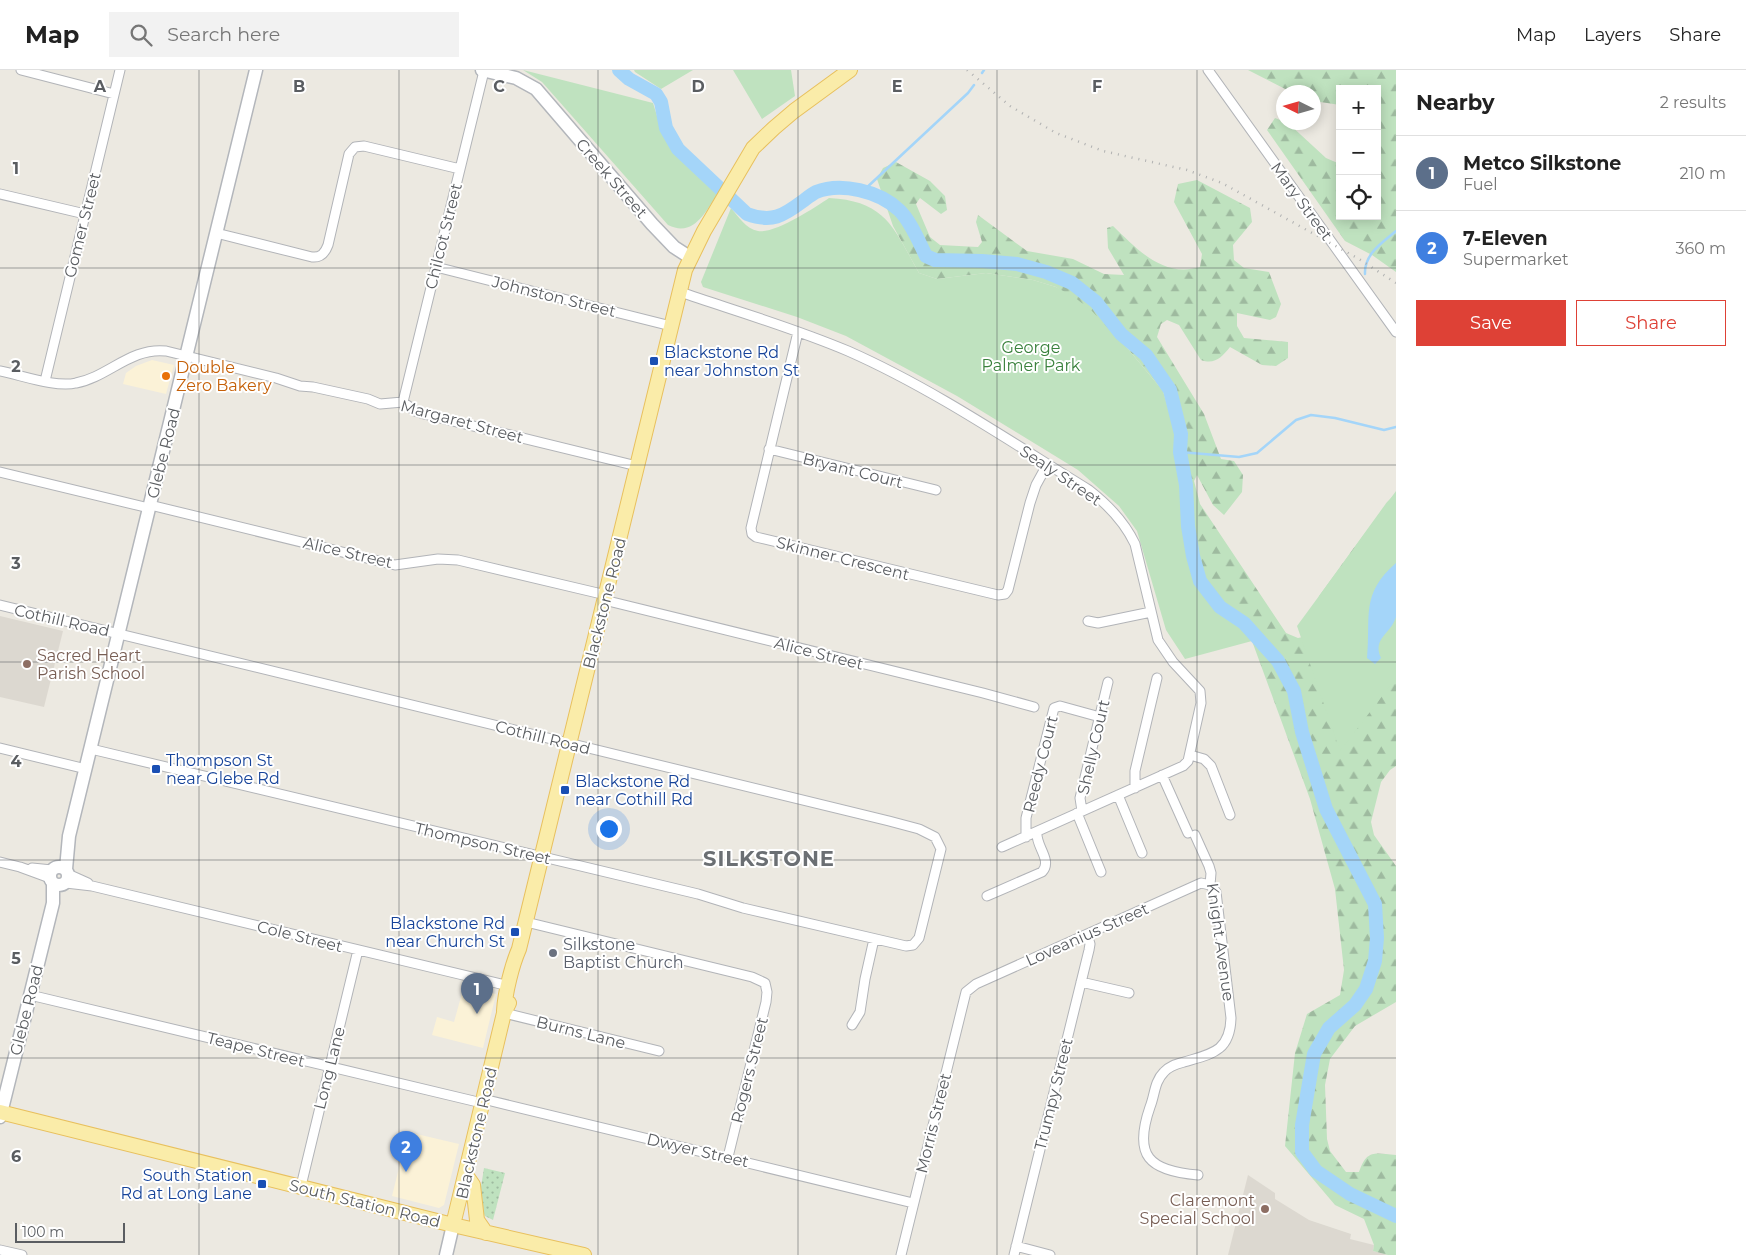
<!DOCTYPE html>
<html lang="en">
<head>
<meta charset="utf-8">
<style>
	body { margin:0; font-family:Montserrat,sans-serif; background:#f2f2f2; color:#222 }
	.controls { position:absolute; right:15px; top:15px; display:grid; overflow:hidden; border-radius:0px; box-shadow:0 2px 12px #0003 }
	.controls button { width:45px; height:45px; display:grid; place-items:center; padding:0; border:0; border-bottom:1px solid #e0e0e0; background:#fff; color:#222; font:25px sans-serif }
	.compass { position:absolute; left:1276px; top:15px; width:45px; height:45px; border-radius:50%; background:#fff; box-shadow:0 2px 12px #0003; rotate:275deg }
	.scale { position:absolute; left:15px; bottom:12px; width:110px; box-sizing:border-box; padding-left:5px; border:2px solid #5a5d61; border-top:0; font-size:14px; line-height:18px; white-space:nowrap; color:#5a5d61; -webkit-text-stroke:4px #fff; paint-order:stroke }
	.you { position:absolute; left:608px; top:758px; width:18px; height:18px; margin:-12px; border:4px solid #fff; border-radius:50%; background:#1a73e8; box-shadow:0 0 0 8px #1a73e833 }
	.badge { display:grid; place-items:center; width:32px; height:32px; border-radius:50%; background:#de4136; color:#fff; font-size:16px; font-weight:700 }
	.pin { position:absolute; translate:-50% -41px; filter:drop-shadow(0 1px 2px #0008) }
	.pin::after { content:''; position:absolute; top:26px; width:18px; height:15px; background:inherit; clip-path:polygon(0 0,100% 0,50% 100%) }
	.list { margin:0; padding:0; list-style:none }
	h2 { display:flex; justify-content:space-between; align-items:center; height:65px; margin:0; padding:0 20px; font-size:21px }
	h2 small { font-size:16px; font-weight:400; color:#767676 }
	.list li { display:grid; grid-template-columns:32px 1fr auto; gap:15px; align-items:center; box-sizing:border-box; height:75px; padding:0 20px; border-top:1px solid #e0e0e0 }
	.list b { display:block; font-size:19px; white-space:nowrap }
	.list p { margin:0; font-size:16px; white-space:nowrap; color:#767676 }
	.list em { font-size:16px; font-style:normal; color:#767676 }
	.actions { display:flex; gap:10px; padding:15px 20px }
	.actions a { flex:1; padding:11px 0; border:1px solid #de4136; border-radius:0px; text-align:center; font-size:18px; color:#de4136 }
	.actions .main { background:#de4136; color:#fff }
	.icon { flex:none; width:28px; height:28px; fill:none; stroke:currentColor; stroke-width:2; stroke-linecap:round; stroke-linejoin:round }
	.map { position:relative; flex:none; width:1396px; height:1185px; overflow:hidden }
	header { display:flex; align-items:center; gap:30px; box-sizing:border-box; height:70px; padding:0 25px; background:#fff; border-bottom:1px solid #e0e0e0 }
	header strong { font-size:24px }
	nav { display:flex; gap:28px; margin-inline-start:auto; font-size:18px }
	.search { width:350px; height:45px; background:#f2f2f2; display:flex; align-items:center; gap:12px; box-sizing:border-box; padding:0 18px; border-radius:0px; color:#767676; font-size:19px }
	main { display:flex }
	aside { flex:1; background:#fff }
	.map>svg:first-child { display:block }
	.commercial { fill:#fbf2d7 }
	.education { fill:#dcd8d0 }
	.grass { fill:url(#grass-dots) }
	.forest { fill:url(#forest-firs) }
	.park { fill:#bfe2bf }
	.water { fill:#a4d5f9 }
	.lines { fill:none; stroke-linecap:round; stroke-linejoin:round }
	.stream { stroke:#a4d5f9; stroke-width:2.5 }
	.river { stroke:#a4d5f9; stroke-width:14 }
	.street-casing { stroke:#b2b4b8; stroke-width:11 }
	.secondary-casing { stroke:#b3b6bb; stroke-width:15 }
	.primary-casing { stroke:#e8c05e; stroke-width:16 }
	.street { stroke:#fff; stroke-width:9 }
	.secondary { stroke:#fff; stroke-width:12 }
	.primary { stroke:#faeca9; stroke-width:14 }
	.rail { stroke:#b0b1b1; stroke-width:2.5; stroke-dasharray:1 6; stroke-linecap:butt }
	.grid { fill:none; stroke:#5a5d61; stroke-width:1; stroke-opacity:0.55 }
	.transit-dot { fill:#1a4fb4; stroke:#fff; stroke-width:2 }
	.food-dot { fill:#e8710a; stroke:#fff; stroke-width:2 }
	.education-dot { fill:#8d6e63; stroke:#fff; stroke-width:2 }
	.worship-dot { fill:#6b7280; stroke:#fff; stroke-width:2 }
	.labels { text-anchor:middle; stroke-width:4; stroke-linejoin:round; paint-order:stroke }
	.street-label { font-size:16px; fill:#5a5d61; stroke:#fff }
	.park-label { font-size:16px; fill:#39813c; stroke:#fff }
	.transit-label { font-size:16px; fill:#164399; stroke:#fff; text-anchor:start }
	.food-label { font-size:16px; fill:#c56008; stroke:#fff; text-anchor:start }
	.education-label { font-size:16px; fill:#785e54; stroke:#fff; text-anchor:start }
	.worship-label { font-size:16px; fill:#5b616d; stroke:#fff; text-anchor:start }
	.district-label { font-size:21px; font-weight:bold; letter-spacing:1px; fill:#6b6f73; stroke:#fff }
	.grid-label { font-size:16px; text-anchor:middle; font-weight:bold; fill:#5a5d61; stroke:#fff; stroke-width:4; stroke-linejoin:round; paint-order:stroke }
</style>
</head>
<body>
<header>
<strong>Map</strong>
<div class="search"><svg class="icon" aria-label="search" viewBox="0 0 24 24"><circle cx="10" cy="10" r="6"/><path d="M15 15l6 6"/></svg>Search here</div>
<nav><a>Map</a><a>Layers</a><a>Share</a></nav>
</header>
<main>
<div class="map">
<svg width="1396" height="1185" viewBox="0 0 1396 1185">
	<defs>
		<pattern id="grass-dots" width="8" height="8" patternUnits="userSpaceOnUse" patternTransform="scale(1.25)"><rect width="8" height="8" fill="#bfe2bf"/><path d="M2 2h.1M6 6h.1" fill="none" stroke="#9eba9f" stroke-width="1.8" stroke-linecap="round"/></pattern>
		<pattern id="forest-firs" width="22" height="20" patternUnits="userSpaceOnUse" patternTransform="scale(1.25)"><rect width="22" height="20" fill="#bfe2bf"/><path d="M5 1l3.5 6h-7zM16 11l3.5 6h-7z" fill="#9eba9f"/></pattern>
	</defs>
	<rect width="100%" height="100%" fill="#ece9e1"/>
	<path class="commercial" d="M152 290 174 295 166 324 123 314 126 303 136 296Z
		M464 916 496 924 483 978 432 965 437 947 454 952Z
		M408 1062 459 1074 444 1135 439 1138 392 1126Z"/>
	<path class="education" d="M0 546 63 561 44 637 0 627Z
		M1248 1105 1275 1123V1129L1309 1150 1351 1164 1350 1169 1374 1175 1373 1181 1388 1185H1228Z"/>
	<path class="grass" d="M484 1098 505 1103 493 1150 485 1146 484 1144 481 1117Z"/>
	<path class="forest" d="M1248 0H1396V202L1372 185 1345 171 1267 60 1275 48 1288 53 1326 88 1340 94V146H1377V67L1380 62 1377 48V19H1340V35L1314 31V22H1291Z
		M896 92 930 111 945 126 947 140 941 144 920 128 916 134 930 167 940 175 978 177 982 172 976 152 978 145 1027 181 1073 189 1104 204 1124 205 1108 178 1107 158 1113 156C1138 180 1163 208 1200 197L1202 184 1174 132 1178 114 1197 110 1250 138 1252 152 1233 175 1234 190 1244 198 1269 202 1281 234 1276 247 1270 250 1237 243V256L1244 268 1288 272V288L1276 296 1262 295 1230 277C1222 287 1215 295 1201 290L1179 255 1167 250 1161 254 1157 267 1204 344 1221 389 1234 391 1243 405 1242 422 1224 445 1213 435 1197 405 1194 411 1200 434 1286 563 1298 568 1311 565 1319 526 1387 432 1396 423V696L1390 700 1381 712 1371 752 1374 765 1396 796V932L1355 956 1330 989 1325 1015 1327 1069 1330 1081 1346 1102H1359C1367 1079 1374 1083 1396 1085V1185H1388L1373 1181 1374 1175 1364 1149 1335 1135 1285 1076 1295 983 1307 944 1340 925 1344 900 1335 819 1310 729 1252 571 1239 556 1222 545 1196 514 1182 458 1180 382 1163 321 1128 279 1104 255 1056 217 1033 210 986 203 937 209 919 203 893 156 877 109 883 98Z"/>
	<path class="park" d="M523 0 653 33 661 59 676 84 718 123C706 141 694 168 668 155L542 12Z
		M634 0H693L661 19 635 2Z
		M733 0H791L795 26 762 49Z
		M829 128C887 131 894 159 919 203L937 209 986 203 1033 210 1056 217 1074 227 1091 240 1128 279 1163 321 1180 382 1182 458 1196 514 1222 545 1239 556 1252 571 1185 589 1166 560 1137 461 1119 436 1078 400 957 326 846 266 797 247 703 217 701 212 731 138C738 146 746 159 758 161 775 164 814 138 829 128Z
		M1396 421V608L1340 681 1297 556Z"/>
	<path class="water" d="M1396 493C1396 505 1396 538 1396 547 1391 564 1372 568 1381 588L1375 594 1367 588C1371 547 1360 524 1396 493Z"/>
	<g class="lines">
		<path class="stream" d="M982 3 984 0
			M863 121 968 23 974 15
			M1365 204C1364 184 1382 173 1396 161
			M1180 382 1239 387 1257 383 1296 350 1311 345 1335 348 1384 360 1396 357"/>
		<path class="river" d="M619 0 629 9 656 24 661 32 666 58 678 79 747 144C772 153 783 146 803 131 807 128 812 124 816 122 841 112 879 121 899 140 910 150 919 172 926 186L935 190 982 191 1017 194 1046 202 1072 213 1096 232 1121 264 1146 285 1170 320 1181 364 1180 382 1186 415 1188 456 1193 486 1200 511 1220 537 1244 553 1278 591 1294 621 1302 662 1326 739 1375 834 1377 868 1375 891 1366 919 1355 935 1329 958 1314 984 1302 1055V1082L1316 1101 1350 1124 1396 1146"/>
		<defs>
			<path id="street" d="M21 0 114 24
				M1208 0 1396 262
				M0 124 85 144
				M216 163 312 187C321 188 325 183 328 175L349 84 355 77 364 76 460 99
				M436 197 671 256
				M680 222C736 241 794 258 848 281 932 318 1011 372 1089 420 1107 434 1125 453 1135 474L1158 570 1173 592 1200 621 1201 633 1188 691 1183 696 1002 777
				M798 262 751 458 752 464 756 467 998 525 1005 524 1008 520 1030 433 1036 415 1047 395
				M0 301C21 305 56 318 76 313 108 307 131 277 166 281L276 308 300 316 313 317 368 329 380 334 403 332 415 341 424 344 637 396
				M45 311 120 0
				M403 332 484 1
				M769 379 936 420
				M0 402 149 438
				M150 435 395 495 438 489 458 490 606 525
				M604 530 983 623 1034 637
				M0 535 889 751 919 759 935 767 941 779 919 868 913 875 906 876 743 838 698 824 91 679
				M1088 551 1098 553 1151 542
				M0 678 86 699
				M1190 685 1204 689 1211 696 1230 745
				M1162 705 1188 763
				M1135 718V701L1157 608
				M1118 725 1142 783
				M1082 741 1080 728 1108 612
				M1077 743 1101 802
				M1195 765 1209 796 1211 803 1210 815 1216 822 1231 948C1230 982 1211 984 1184 992 1177 994 1169 996 1164 1002 1154 1012 1155 1025 1150 1037 1133 1086 1149 1101 1198 1105
				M1026 767V748L1054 638 1060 636 1100 647
				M0 792 20 797 50 808
				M32 798 52 800
				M68 804 88 813
				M66 813 92 816 509 916
				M987 826 1042 802C1053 790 1035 776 1037 762
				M526 852 752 907 765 913 767 922 766 932 728 1087
				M1081 912 1129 923
				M30 925 482 1033
				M504 943 659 981
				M852 955 860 942 865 909 874 869
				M483 1029 913 1133
				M301 1116 358 880
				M1016 1176 1050 1185
				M0 1180 22 1185
				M901 1185 966 922 976 914 1201 813 1210 815
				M1014 1185 1089 880 1090 874 1087 864"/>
			<path id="secondary" d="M482 0 516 8 536 19 652 154 674 177 691 188
				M50 806a9 9 0 1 1 18 0a9 9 0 1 1-18 0Z
				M66 799 69 766 256 0
				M0 1047 53 833V813
				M446 1185 453 1155"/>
			<path id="primary" d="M504 941C505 923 512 895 519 879L685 200 704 161 753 78 774 58 794 41 850 0
				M0 1042 453 1155 584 1185
				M466 1105 473 1115 477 1150 486 1163
				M453 1155 504 943 509 933"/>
		</defs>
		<use href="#street" class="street-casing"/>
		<use href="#secondary" class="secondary-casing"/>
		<use href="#primary" class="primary-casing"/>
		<use href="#street" class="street"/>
		<use href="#secondary" class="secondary"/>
		<use href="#primary" class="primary"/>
		<path class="rail" d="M967 0 1010 36 1056 63 1103 81 1187 100 1222 113 1359 189 1396 213"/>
	</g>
	<path class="grid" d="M199 0V1185M399 0V1185M598 0V1185M798 0V1185M997 0V1185M1197 0V1185M0 198H1396M0 395H1396M0 592H1396M0 790H1396M0 988H1396"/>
	<g class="transit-dot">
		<rect x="649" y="286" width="10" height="10" rx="2.5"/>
		<rect x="151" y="694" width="10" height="10" rx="2.5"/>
		<rect x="560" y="715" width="10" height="10" rx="2.5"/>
		<rect x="510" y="857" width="10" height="10" rx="2.5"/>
		<rect x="257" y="1109" width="10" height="10" rx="2.5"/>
	</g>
	<circle class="food-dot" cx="166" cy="306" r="5"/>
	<g class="education-dot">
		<circle cx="27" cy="594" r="5"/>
		<circle cx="1265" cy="1139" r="5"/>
	</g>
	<circle class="worship-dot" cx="553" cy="883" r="5"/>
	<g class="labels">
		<g class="street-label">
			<text transform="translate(612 108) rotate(49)" y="6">Creek Street</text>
			<text transform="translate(1302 131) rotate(54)" y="6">Mary Street</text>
			<text transform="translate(82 155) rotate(-76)" y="6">Gomer Street</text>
			<text transform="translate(443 166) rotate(-76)" y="6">Chilcot Street</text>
			<text transform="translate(554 226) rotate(14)" y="6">Johnston Street</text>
			<text transform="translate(462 351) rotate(15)" y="6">Margaret Street</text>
			<text transform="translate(163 383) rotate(-76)" y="6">Glebe Road</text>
			<text transform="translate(853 400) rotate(14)" y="6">Bryant Court</text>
			<text transform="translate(1061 405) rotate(34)" y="6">Sealy Street</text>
			<text transform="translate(348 482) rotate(13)" y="6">Alice Street</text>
			<text transform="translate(843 488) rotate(14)" y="6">Skinner Crescent</text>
			<text transform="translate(604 533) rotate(-76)" y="6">Blackstone Road</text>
			<text transform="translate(62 550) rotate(13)" y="6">Cothill Road</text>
			<text transform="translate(819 583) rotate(14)" y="6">Alice Street</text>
			<text transform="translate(543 667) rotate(14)" y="6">Cothill Road</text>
			<text transform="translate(1093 677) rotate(-77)" y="6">Shelly Court</text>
			<text transform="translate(1040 694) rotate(-76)" y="6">Reedy Court</text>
			<text transform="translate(483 773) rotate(13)" y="6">Thompson Street</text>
			<text transform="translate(1087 864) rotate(-24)" y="6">Loveanius Street</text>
			<text transform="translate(300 866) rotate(14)" y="6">Cole Street</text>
			<text transform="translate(1221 872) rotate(82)" y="6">Knight Avenue</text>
			<text transform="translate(26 940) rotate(-76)" y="6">Glebe Road</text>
			<text transform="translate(581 962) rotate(14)" y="6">Burns Lane</text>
			<text transform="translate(256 979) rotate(14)" y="6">Teape Street</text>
			<text transform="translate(329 998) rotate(-76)" y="6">Long Lane</text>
			<text transform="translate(749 1000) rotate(-76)" y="6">Rogers Street</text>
			<text transform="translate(1053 1024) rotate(-76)" y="6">Trumpy Street</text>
			<text transform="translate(933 1053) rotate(-76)" y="6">Morris Street</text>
			<text transform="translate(476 1063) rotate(-77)" y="6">Blackstone Road</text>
			<text transform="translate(698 1080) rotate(13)" y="6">Dwyer Street</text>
			<text transform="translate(365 1133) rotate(14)" y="6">South Station Road</text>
		</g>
		<g class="park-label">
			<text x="1031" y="283">George<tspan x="1031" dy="18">Palmer Park</tspan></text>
		</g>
		<g class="transit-label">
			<text x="664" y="288">Blackstone Rd<tspan x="664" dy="18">near Johnston St</tspan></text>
			<text x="166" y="696">Thompson St<tspan x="166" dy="18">near Glebe Rd</tspan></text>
			<text x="575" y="717">Blackstone Rd<tspan x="575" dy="18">near Cothill Rd</tspan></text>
			<text x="505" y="859" text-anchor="end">Blackstone Rd<tspan x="505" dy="18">near Church St</tspan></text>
			<text x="252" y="1111" text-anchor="end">South Station<tspan x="252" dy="18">Rd at Long Lane</tspan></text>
		</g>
		<g class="food-label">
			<text x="176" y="303">Double<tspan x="176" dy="18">Zero Bakery</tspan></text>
		</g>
		<g class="education-label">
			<text x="37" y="591">Sacred Heart<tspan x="37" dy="18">Parish School</tspan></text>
			<text x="1255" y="1136" text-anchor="end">Claremont<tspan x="1255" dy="18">Special School</tspan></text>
		</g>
		<g class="worship-label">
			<text x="563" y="880">Silkstone<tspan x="563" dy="18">Baptist Church</tspan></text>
		</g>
		<g class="district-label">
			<text x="769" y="796">SILKSTONE</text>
		</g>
	</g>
	<g class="grid-label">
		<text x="100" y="22">A</text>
		<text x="299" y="22">B</text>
		<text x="499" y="22">C</text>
		<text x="698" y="22">D</text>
		<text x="897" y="22">E</text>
		<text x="1097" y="22">F</text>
		<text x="16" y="104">1</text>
		<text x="16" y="302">2</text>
		<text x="16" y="499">3</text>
		<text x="16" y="697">4</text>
		<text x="16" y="894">5</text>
		<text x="16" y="1092">6</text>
	</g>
</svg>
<div class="controls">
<button>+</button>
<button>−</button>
<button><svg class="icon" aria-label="locate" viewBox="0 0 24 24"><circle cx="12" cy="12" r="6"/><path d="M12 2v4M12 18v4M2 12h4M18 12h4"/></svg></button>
</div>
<svg class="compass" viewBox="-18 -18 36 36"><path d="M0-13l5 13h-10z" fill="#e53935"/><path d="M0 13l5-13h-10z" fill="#767676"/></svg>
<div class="scale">100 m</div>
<div class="you"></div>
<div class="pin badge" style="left:477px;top:944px;background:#5c6f8a">1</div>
<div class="pin badge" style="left:406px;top:1102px;background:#3f7fe0">2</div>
</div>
<aside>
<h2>Nearby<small>2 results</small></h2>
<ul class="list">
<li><span class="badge" style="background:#5c6f8a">1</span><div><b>Metco Silkstone</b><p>Fuel</p></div><em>210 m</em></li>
<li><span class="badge" style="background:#3f7fe0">2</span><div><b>7-Eleven</b><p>Supermarket</p></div><em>360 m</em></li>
</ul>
<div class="actions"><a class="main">Save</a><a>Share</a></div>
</aside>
</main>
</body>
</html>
